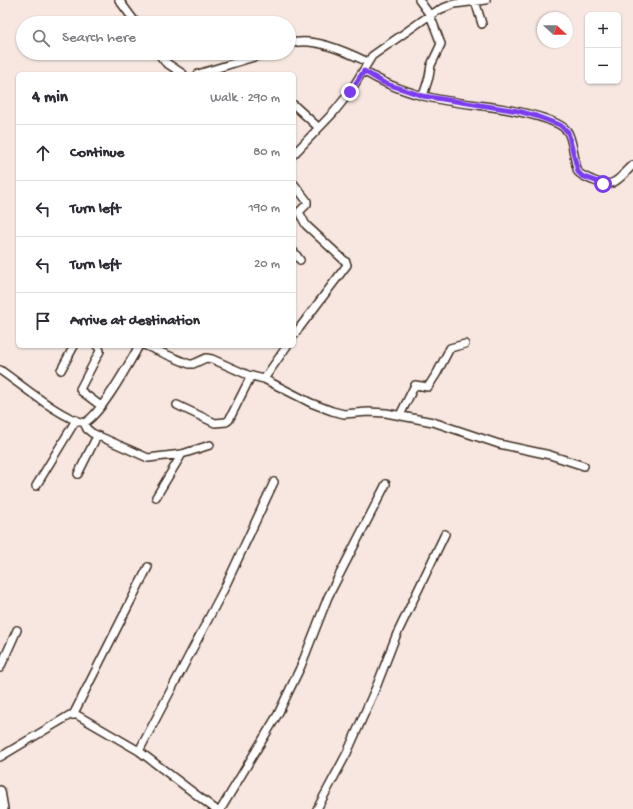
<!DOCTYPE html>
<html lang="en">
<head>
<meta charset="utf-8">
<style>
	body { margin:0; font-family:"Gochi Hand",sans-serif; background:#f2f2f3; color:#2b2b33 }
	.controls { position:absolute; right:12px; top:12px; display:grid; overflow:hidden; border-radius:6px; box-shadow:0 1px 3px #0004 }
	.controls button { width:36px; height:36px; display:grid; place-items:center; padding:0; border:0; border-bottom:1px solid #e1e1e2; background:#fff; color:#2b2b33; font:20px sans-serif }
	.compass { position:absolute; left:537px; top:12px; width:36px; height:36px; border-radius:50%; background:#fff; box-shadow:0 1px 3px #0004; rotate:111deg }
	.stop { position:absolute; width:12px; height:12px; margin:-9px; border:3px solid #7c3aed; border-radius:50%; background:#fff }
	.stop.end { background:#7c3aed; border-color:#fff; box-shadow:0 1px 4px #0008 }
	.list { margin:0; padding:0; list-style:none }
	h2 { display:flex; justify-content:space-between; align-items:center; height:52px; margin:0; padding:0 16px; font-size:17px }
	h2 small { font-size:13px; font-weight:400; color:#7c7c81 }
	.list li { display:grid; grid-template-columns:26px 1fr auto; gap:12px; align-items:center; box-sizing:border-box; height:56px; padding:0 16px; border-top:1px solid #e1e1e2 }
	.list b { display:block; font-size:15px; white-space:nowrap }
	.list em { font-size:13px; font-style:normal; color:#7c7c81 }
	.icon { flex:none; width:22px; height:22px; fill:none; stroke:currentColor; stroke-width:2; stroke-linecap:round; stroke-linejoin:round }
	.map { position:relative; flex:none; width:633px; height:809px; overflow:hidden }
	.search { position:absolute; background:#fff; box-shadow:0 1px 3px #0004; left:16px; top:16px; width:280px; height:44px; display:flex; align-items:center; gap:10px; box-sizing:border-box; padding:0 14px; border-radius:22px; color:#7c7c81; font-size:15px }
	.panel { position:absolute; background:#fff; box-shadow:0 1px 3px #0004; left:16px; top:72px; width:280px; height:276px; border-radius:6px }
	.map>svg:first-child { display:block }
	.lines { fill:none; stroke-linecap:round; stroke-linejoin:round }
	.minor-casing { stroke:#3b2a1e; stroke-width:10 }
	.tertiary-casing { stroke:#3b2a1e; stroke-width:12 }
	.minor { stroke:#fff; stroke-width:7 }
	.tertiary { stroke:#fff; stroke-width:9 }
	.route { stroke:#7c3aed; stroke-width:5 }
</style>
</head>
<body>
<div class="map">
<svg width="633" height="809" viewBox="0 0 633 809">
	<rect width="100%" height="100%" fill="#f7e7e0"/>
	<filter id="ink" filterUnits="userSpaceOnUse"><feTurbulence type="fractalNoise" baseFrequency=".025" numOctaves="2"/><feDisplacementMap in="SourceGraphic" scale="8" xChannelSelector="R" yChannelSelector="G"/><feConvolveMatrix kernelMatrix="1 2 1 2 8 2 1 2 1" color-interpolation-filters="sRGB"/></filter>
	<g filter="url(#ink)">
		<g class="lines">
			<defs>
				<path id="minor" d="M119 0 136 23
					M419 0 430 15 441 44 431 65 429 77 423 96
					M475 1 482 24
					M289 44C313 36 346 52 368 62
					M158 53 165 62 183 74
					M364 71C382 83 401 90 423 96 463 106 505 105 546 119 553 122 562 124 567 131 573 138 574 162 578 172 582 176 587 178 592 180 614 190 618 179 633 165
					M198 74 267 53
					M294 105 318 127
					M294 154 334 112 350 92 372 56 430 15 441 9 454 4 486 0
					M294 184 307 201V204L299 212 306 225 346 262 347 265 294 335
					M294 252 300 260
					M97 346 99 348 100 351 80 389 81 391 101 406
					M146 346 189 364H193L206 358 212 359 248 375 264 379 311 403 332 411 344 414 368 412 386 413 433 422 499 444 550 455 584 466
					M0 370C22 385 59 417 84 423 101 415 129 363 139 346
					M61 370 74 346
					M264 379 287 346
					M177 405 215 423 226 422 229 420 251 376
					M400 415 415 385 428 387 437 373 450 348 465 344
					M84 423 87 429 92 433 148 458 182 454 210 445
					M78 474 97 436
					M36 486 76 420
					M156 497 182 454
					M0 668 17 630
					M73 715 148 567
					M139 751 224 589 274 482
					M0 757 70 715H77L139 751 215 809
					M221 809 278 714 301 666 328 597 386 484
					M317 809 347 753 377 685 396 636 445 534"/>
				<path id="tertiary" d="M0 791 3 809"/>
			</defs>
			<use href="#minor" class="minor-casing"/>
			<use href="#tertiary" class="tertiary-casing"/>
			<use href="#minor" class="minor"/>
			<use href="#tertiary" class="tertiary"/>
		</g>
	</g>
	<g class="lines" filter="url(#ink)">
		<path class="route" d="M350 92 364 71 384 83 423 96 518 111 536 116 560 125 568 132 578 172 582 176 603 184"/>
	</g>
</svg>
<div class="controls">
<button>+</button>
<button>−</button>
</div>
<svg class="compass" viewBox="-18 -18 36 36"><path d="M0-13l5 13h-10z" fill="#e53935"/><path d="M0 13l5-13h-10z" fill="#7c7c81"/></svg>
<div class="stop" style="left:603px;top:184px"></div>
<div class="stop end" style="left:350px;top:92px"></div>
<div class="search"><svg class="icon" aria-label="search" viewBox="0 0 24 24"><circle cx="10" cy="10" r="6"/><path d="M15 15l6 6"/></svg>Search here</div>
<section class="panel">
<h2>4 min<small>Walk · 290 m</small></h2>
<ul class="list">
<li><svg class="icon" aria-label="ahead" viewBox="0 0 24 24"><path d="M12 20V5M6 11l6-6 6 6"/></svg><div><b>Continue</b></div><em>80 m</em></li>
<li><svg class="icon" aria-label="left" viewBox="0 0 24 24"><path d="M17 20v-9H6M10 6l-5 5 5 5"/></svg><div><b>Turn left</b></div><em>190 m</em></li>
<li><svg class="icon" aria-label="left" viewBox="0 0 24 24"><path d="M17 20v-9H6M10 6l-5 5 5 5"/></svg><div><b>Turn left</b></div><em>20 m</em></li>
<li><svg class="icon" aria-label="arrive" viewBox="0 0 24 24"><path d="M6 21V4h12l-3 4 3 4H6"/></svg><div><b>Arrive at destination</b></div></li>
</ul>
</section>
</div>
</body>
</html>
